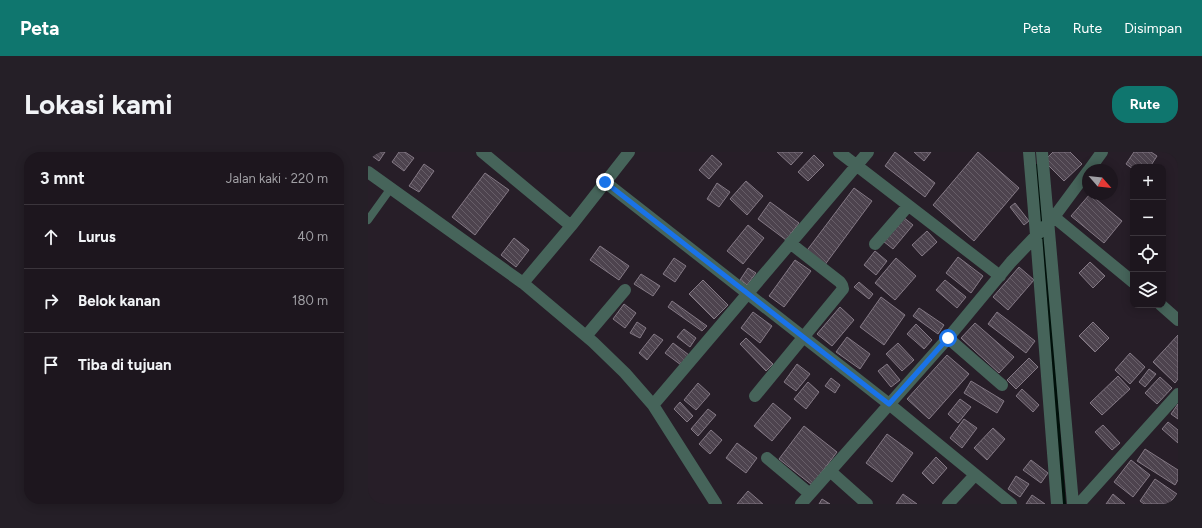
<!DOCTYPE html>
<html lang="id">
<head>
<meta charset="utf-8">
<style>
	body { margin:0; font-family:Figtree,sans-serif; background:#251f27; color:#f1f3f6 }
	.controls { position:absolute; right:12px; top:12px; display:grid; overflow:hidden; border-radius:8px; box-shadow:0 2px 10px #0003 }
	.controls button { width:36px; height:36px; display:grid; place-items:center; padding:0; border:0; border-bottom:1px solid #3b353c; background:#1d161e; color:#f1f3f6; font:20px sans-serif }
	.compass { position:absolute; left:714px; top:12px; width:36px; height:36px; border-radius:50%; background:#1d161e; box-shadow:0 2px 10px #0003; rotate:118deg }
	.stop { position:absolute; width:12px; height:12px; margin:-9px; border:3px solid #1a73e8; border-radius:50%; background:#fff }
	.stop.end { background:#1a73e8; border-color:#fff; box-shadow:0 1px 4px #0008 }
	.list { margin:0; padding:0; list-style:none }
	h2 { display:flex; justify-content:space-between; align-items:center; height:52px; margin:0; padding:0 16px; font-size:17px }
	h2 small { font-size:13px; font-weight:400; color:#a09fa4 }
	.list li { display:grid; grid-template-columns:26px 1fr auto; gap:12px; align-items:center; box-sizing:border-box; height:64px; padding:0 16px; border-top:1px solid #3b353c }
	.list b { display:block; font-size:15px; white-space:nowrap }
	.list em { font-size:13px; font-style:normal; color:#a09fa4 }
	.icon { flex:none; width:22px; height:22px; fill:none; stroke:currentColor; stroke-width:2; stroke-linecap:round; stroke-linejoin:round }
	.map { position:relative; flex:none; width:810px; height:352px; overflow:hidden; border-radius:16px }
	header { display:flex; align-items:center; gap:24px; box-sizing:border-box; height:56px; padding:0 20px; background:#0f766e; color:#fff }
	header strong { font-size:19px }
	nav { display:flex; gap:22px; margin-inline-start:auto; font-size:14px }
	.intro { display:flex; align-items:center; justify-content:space-between; box-sizing:border-box; height:96px; padding:0 24px }
	h1 { margin:0; font-size:28px }
	.button { padding:10px 18px; border-radius:16px; background:#0f766e; color:#fff; font-size:14px; font-weight:700 }
	main { display:flex; gap:24px; padding:0 24px }
	aside { flex:1; background:#1d161e; border-radius:16px; box-shadow:0 2px 10px #0003 }
	.map>svg:first-child { display:block }
	.lines { fill:none; stroke-linecap:round; stroke-linejoin:round }
	.stream { stroke:#00100a; stroke-width:4 }
	.building { fill:url(#building-back-hatch); stroke:#847985 }
	.lane { stroke:#46645a; stroke-width:8 }
	.street { stroke:#46645a; stroke-width:12 }
	.route { stroke:#1a73e8; stroke-width:5 }
</style>
</head>
<body>
<header>
<strong>Peta</strong>
<nav><a>Peta</a><a>Rute</a><a>Disimpan</a></nav>
</header>
<div class="intro"><h1>Lokasi kami</h1><a class="button">Rute</a></div>
<main>
<aside>
<h2>3 mnt<small>Jalan kaki · 220 m</small></h2>
<ul class="list">
<li><svg class="icon" aria-label="ahead" viewBox="0 0 24 24"><path d="M12 20V5M6 11l6-6 6 6"/></svg><div><b>Lurus</b></div><em>40 m</em></li>
<li><svg class="icon" aria-label="right" viewBox="0 0 24 24"><path d="M7 20v-9h11M14 6l5 5-5 5"/></svg><div><b>Belok kanan</b></div><em>180 m</em></li>
<li><svg class="icon" aria-label="arrive" viewBox="0 0 24 24"><path d="M6 21V4h12l-3 4 3 4H6"/></svg><div><b>Tiba di tujuan</b></div></li>
</ul>
</aside>
<div class="map">
<svg width="810" height="352" viewBox="0 0 810 352">
	<defs>
		<pattern id="building-back-hatch" width="6" height="6" patternUnits="userSpaceOnUse"><rect width="6" height="6" fill="#4d434e"/><path d="M-1 5l2 2M0 0l6 6M5-1l2 2" fill="none" stroke="#675e68"/></pattern>
	</defs>
	<rect width="100%" height="100%" fill="#271e28"/>
	<g class="lines">
		<path class="stream" d="M668 14 678 120 696 352"/>
	</g>
	<path class="building" d="M0 0H17L11 9 0 1Z
		M31 0H37L46 6 36 19 24 10Z
		M409 0H435L423 13Z
		M527 0 567 31 557 45 517 14Z
		M546 0H563L556 9Z
		M610 0 651 36 606 89 565 53Z
		M685 0H702L714 12 696 29 676 9Z
		M766 0H783L789 4 782 15H765V17L758 12Z
		M344 3 354 12 341 27 331 18Z
		M446 3 456 13 440 29 430 20Z
		M56 12 66 19 51 40 41 34Z
		M117 21 141 38 107 83 84 65Z
		M378 29 395 44 379 63 362 47Z
		M349 31 362 40 351 55 339 47Z
		M486 36 504 49 456 114 437 101Z
		M722 42 754 69 736 91 703 64Z
		M402 50 431 71 418 88 390 67Z
		M647 51 661 69 656 73 642 55Z
		M535 65 545 73 525 97 515 89Z
		M380 73 396 86 375 112 359 99Z
		M559 79 569 90 554 104 544 93Z
		M146 86 161 98 148 115 133 103Z
		M232 94 261 114 251 128 222 108Z
		M507 99 519 109 508 123 496 113Z
		M590 105 615 124 603 141 578 121Z
		M306 106 318 114 307 130 295 122Z
		M528 106 548 124 527 148 507 131Z
		M427 108 443 119 416 155 401 144Z
		M722 110 737 124 725 136 711 121Z
		M651 115 666 128 640 158 625 145Z
		M380 116 388 121 379 133 372 128Z
		M273 122 292 134 285 144 266 132Z
		M335 128 360 153 346 167 321 142Z
		M577 128 598 145 589 156 568 138Z
		M491 130 505 142 501 147 486 135Z
		M513 145 537 163 516 193 492 175Z
		M304 149 339 174 334 179 300 155Z
		M256 152 268 161 257 176 245 167Z
		M472 155 486 168 464 194 449 182Z
		M551 156 576 173 570 182 545 164Z
		M385 160 404 174 392 191 373 176Z
		M629 160 667 189 658 201 620 172Z
		M269 170 278 176 272 186 262 181Z
		M725 170 741 186 727 200 711 184Z
		M607 171 646 205 631 221 593 186Z
		M548 172 564 188 556 197 539 182Z
		M316 177 328 186 322 195 309 185Z
		M286 182 295 188 279 208 271 201Z
		M810 183V227L807 231 785 210Z
		M479 185 502 202 492 217 468 200Z
		M378 186 405 212 398 219 372 192Z
		M305 191 321 203 313 213 297 201Z
		M530 191 546 208 534 219 518 202Z
		M762 201 777 215 762 232 747 218Z
		M579 203 601 222 561 267 539 247Z
		M661 206 670 215 648 237 639 228Z
		M429 212 442 222 428 239 416 230Z
		M519 212 532 228 523 235 510 219Z
		M781 217 788 222 777 235 771 230Z
		M750 224 762 237 734 263 722 251Z
		M792 225 804 236 789 252 777 241Z
		M463 226 472 233 467 241 457 234Z
		M603 229 636 249 629 261 596 241Z
		M440 230 451 240 438 257 426 247Z
		M330 231 342 242 328 258 316 248Z
		M654 237 671 253 665 260 648 244Z
		M592 247 603 255 590 271 580 262Z
		M312 250 325 264 319 270 306 257Z
		M405 251 423 266 404 289 386 274Z
		M810 252V267L803 262Z
		M340 257 348 263 330 284 323 277Z
		M596 267 609 276 594 296 582 286Z
		M800 270 810 278V291L794 277Z
		M735 273 752 291 744 298 727 280Z
		M436 274 469 300 444 333 411 307Z
		M625 276 637 287 619 308 606 296Z
		M343 278 354 288 342 302 331 292Z
		M519 282 545 301 524 330 498 311Z
		M369 291 389 306 378 321 358 306Z
		M777 297 810 318V328L807 333 769 309Z
		M568 305 579 316 565 332 554 321Z
		M663 308 680 321 673 331 655 318Z
		M763 308 782 323 765 345 746 330Z
		M648 324 661 332 652 345 640 337Z
		M787 327 809 342 801 352H776L772 349Z
		M380 339 395 352H369Z
		M535 342 549 352H528Z
		M745 342 757 352H738Z
		M664 343 677 352H658Z
		M454 347 462 352H451Z"/>
	<g class="lines">
		<path class="lane" d="M0 68 23 36"/>
		<path class="street" d="M114 0 203 74
			M471 0 632 124
			M661 0 668 83 689 352
			M674 0 705 352
			M721 18 734 0
			M0 20 155 131 225 190 257 221 285 253 348 352
			M237 30 521 252 643 352
			M686 65 765 130
			M507 92 540 54
			M155 131 203 74 261 0
			M793 153 810 168
			M218 184 257 138
			M580 186 634 233
			M387 244 475 137 474 133 472 130 422 91
			M285 253 500 0
			M399 306 442 342
			M462 319 499 352
			M433 352 580 186 643 110 686 65 720 19
			M580 352 607 323
			M711 352 810 242"/>
	</g>
	<g class="lines">
		<path class="route" d="M237 30 521 252 580 186"/>
	</g>
</svg>
<div class="controls">
<button>+</button>
<button>−</button>
<button><svg class="icon" aria-label="locate" viewBox="0 0 24 24"><circle cx="12" cy="12" r="6"/><path d="M12 2v4M12 18v4M2 12h4M18 12h4"/></svg></button>
<button><svg class="icon" aria-label="layers" viewBox="0 0 24 24"><path d="M12 4l9 5-9 5-9-5zM3 14l9 5 9-5"/></svg></button>
</div>
<svg class="compass" viewBox="-18 -18 36 36"><path d="M0-13l5 13h-10z" fill="#e53935"/><path d="M0 13l5-13h-10z" fill="#a09fa4"/></svg>
<div class="stop" style="left:580px;top:186px"></div>
<div class="stop end" style="left:237px;top:30px"></div>
</div>
</main>
</body>
</html>
